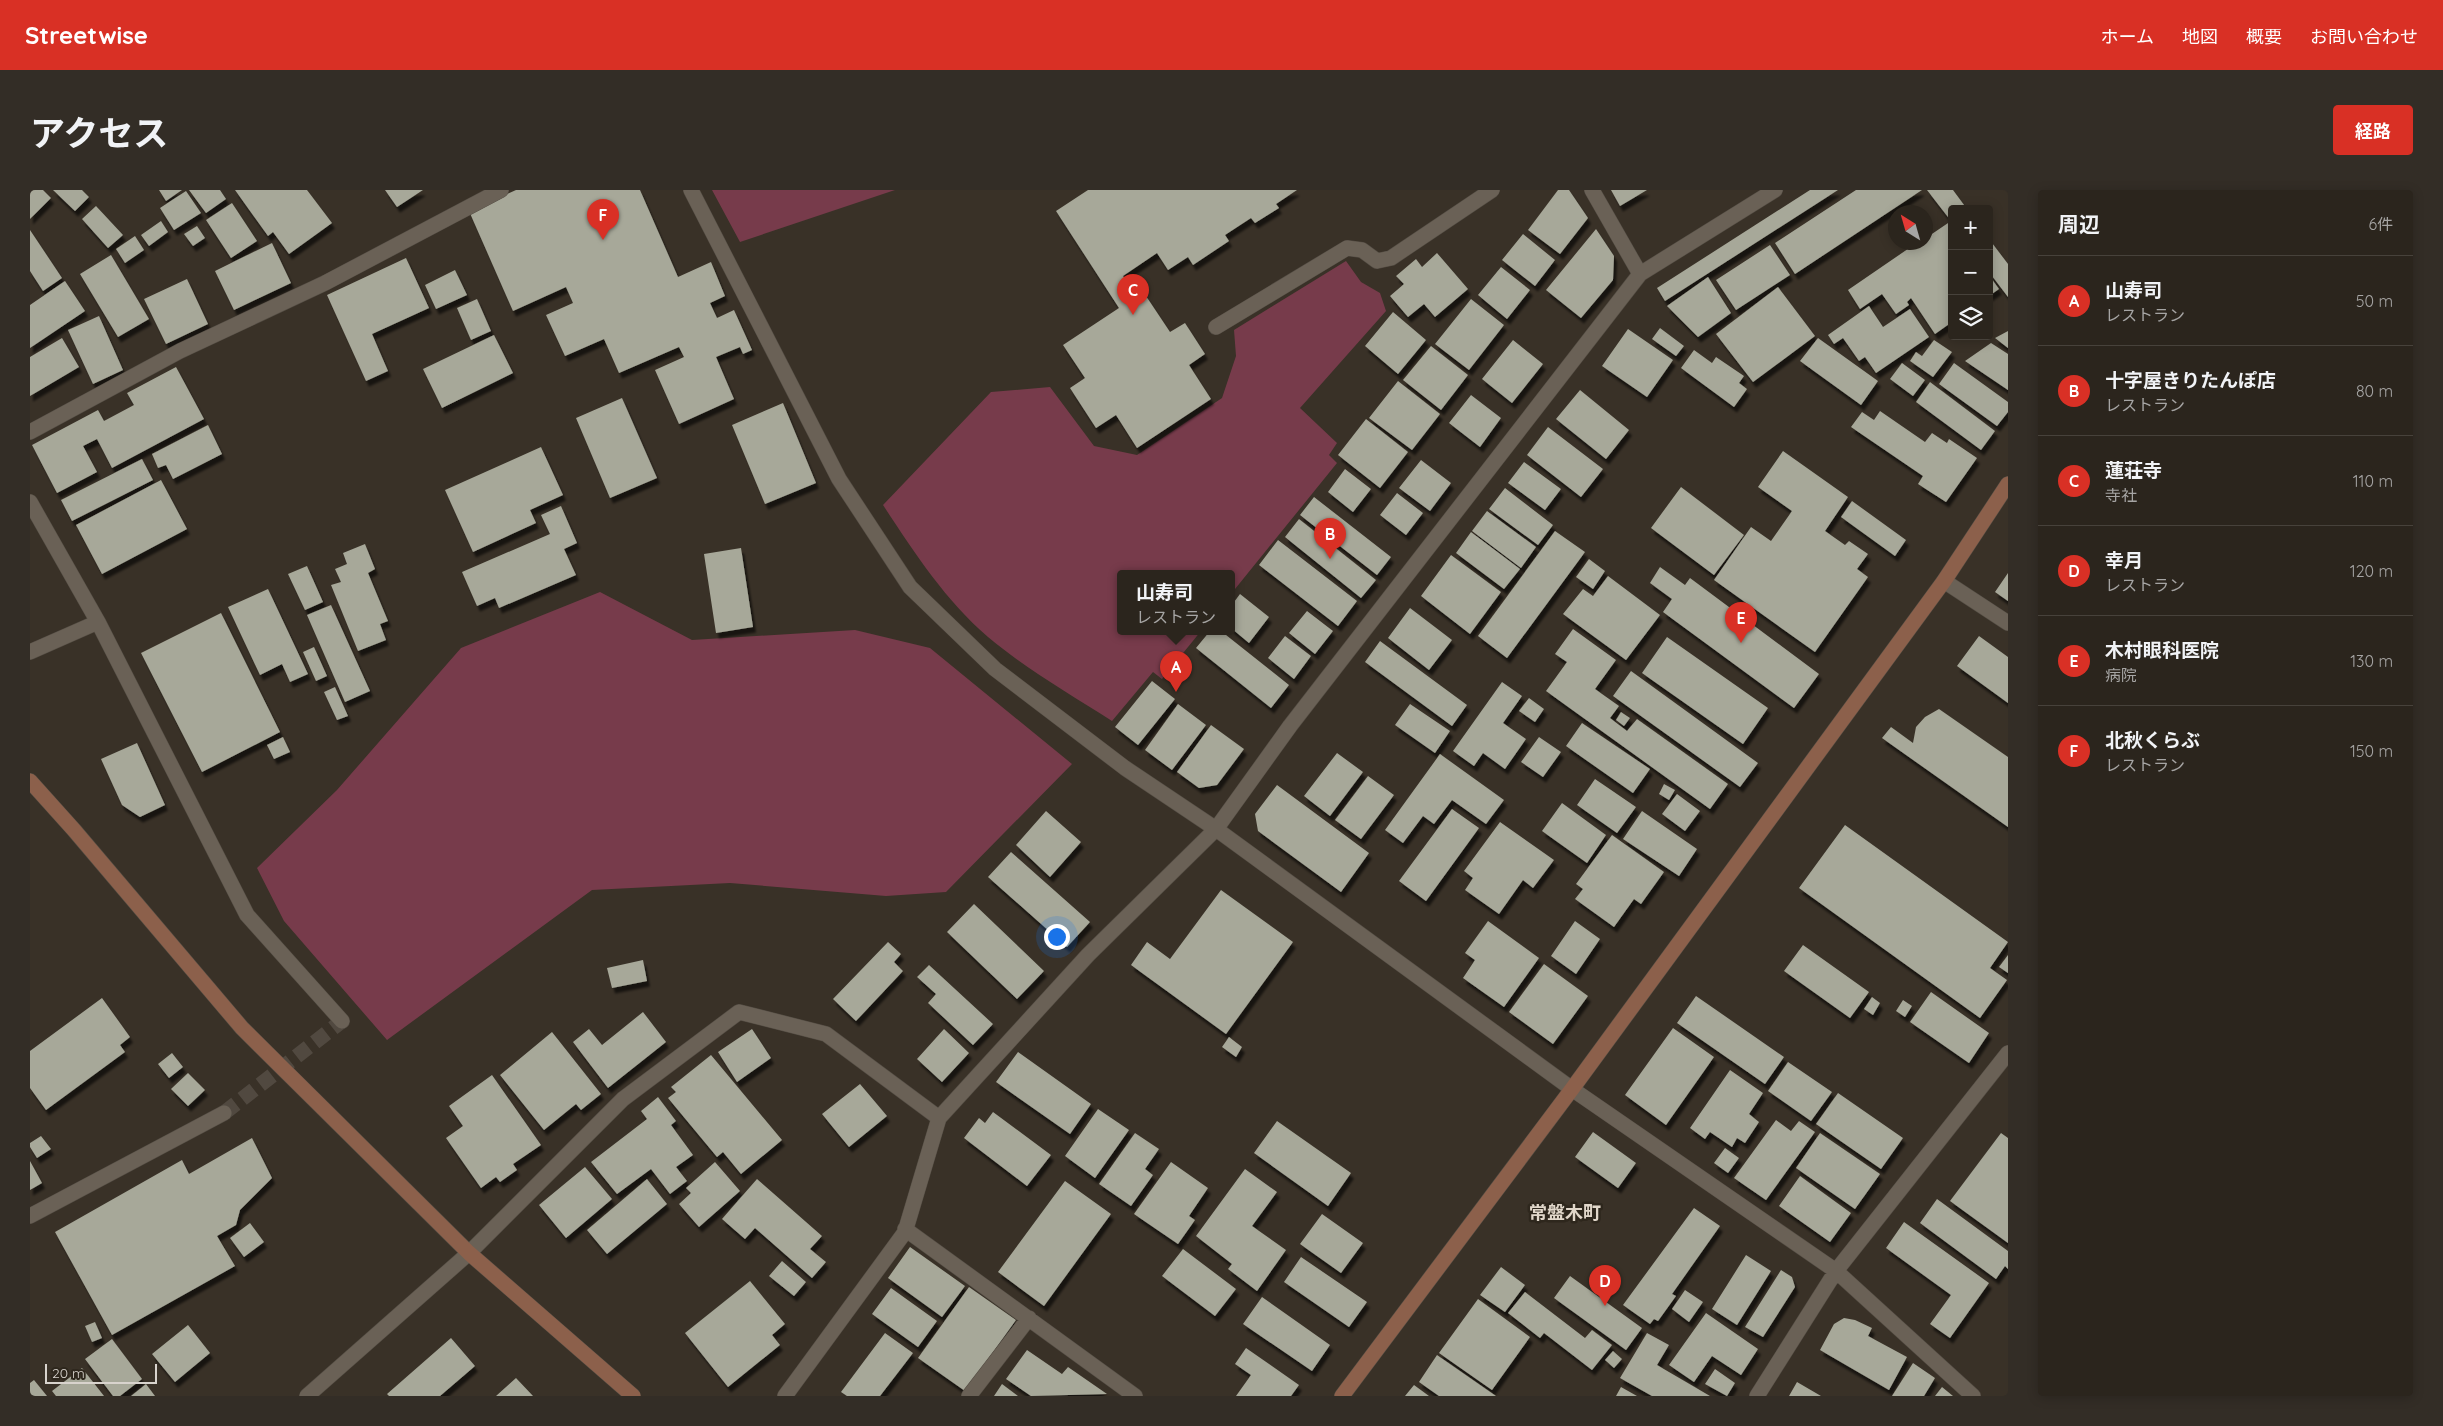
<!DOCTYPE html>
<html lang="ja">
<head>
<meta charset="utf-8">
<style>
	body { margin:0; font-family:Quicksand,"Noto Sans JP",sans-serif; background:#332d26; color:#f1f3f6 }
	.controls { position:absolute; right:15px; top:15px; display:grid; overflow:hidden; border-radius:5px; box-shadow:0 2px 12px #0003 }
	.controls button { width:45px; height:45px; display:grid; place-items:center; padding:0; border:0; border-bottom:1px solid #47423b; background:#2b251d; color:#f1f3f6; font:25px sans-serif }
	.compass { position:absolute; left:1858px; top:15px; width:45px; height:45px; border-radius:50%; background:#2b251d; box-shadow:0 2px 12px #0003; rotate:323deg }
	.scale { position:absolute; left:15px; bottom:12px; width:112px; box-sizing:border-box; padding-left:5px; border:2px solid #d8d3cd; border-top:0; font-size:14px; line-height:18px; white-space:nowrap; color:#d8d3cd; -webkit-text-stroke:4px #2e271d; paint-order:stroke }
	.you { position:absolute; left:1026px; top:746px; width:18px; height:18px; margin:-12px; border:4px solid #fff; border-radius:50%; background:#1a73e8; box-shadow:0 0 0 8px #1a73e833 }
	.badge { display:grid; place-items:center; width:32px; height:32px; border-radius:50%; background:#d93025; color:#fff; font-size:16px; font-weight:700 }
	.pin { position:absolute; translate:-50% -41px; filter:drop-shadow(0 1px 2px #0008) }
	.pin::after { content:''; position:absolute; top:26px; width:18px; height:15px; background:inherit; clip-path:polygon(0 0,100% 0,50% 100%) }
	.popup { position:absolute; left:1087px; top:380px; width:118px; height:65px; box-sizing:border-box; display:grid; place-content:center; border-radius:5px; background:#2b251d; filter:drop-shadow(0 1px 4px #0005); font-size:16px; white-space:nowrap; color:#a6a5a4 }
	.popup b { font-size:19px; color:#f1f3f6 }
	.popup::after { content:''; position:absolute; left:50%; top:100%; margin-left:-10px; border:10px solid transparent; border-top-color:#2b251d }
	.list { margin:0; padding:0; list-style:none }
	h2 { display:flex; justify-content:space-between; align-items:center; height:65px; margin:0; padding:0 20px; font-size:21px }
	h2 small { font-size:16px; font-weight:400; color:#a6a5a4 }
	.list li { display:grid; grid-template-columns:32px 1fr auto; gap:15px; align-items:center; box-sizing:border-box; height:90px; padding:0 20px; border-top:1px solid #47423b }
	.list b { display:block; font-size:19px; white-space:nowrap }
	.list p { margin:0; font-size:16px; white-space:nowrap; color:#a6a5a4 }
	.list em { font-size:16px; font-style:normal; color:#a6a5a4 }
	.icon { flex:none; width:28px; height:28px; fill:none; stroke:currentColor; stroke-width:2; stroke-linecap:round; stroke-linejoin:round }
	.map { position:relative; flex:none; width:1978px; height:1206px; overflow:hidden; border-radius:5px }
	header { display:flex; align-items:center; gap:30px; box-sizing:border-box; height:70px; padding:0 25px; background:#d93025; color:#fff }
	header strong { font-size:24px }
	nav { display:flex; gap:28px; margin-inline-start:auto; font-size:18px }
	.intro { display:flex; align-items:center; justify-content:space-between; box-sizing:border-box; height:120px; padding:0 30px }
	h1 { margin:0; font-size:35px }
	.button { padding:12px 22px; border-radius:5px; background:#d93025; color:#fff; font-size:18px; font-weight:700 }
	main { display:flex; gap:30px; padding:0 30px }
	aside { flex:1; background:#2b251d; border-radius:5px; box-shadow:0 2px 12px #0003 }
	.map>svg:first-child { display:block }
	.green { fill:#773b4b }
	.building { fill:#a7a899; filter:url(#shadow) }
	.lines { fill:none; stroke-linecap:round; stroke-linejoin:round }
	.street-tunnel { stroke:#514940; stroke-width:15; stroke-dasharray:15 8; stroke-linecap:butt }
	.street-casing { stroke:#544d44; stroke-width:16 }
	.secondary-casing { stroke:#544d44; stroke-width:16 }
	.street { stroke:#6a6156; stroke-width:15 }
	.secondary { stroke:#8c604b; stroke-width:15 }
	.labels { text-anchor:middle; stroke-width:5; stroke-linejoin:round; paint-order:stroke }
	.neighbourhood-label { font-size:18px; font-weight:bold; fill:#e1d7ca; stroke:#2e271d }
</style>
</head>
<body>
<header>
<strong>Streetwise</strong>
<nav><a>ホーム</a><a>地図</a><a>概要</a><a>お問い合わせ</a></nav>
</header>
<div class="intro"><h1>アクセス</h1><a class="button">経路</a></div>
<main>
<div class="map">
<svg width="1978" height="1206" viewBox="0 0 1978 1206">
	<defs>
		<filter id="shadow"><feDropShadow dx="3" dy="5.5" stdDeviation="1" flood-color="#0009"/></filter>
	</defs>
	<rect width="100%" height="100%" fill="#393127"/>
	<path class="green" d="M682 0H865L710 52Z
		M1316 71 1331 92 1350 103 1356 121 1270 218 1307 253 1299 265 1307 273 1201 404V383H1091V441H1171L1132 489 1123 482 1082 531C1040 504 996 479 958 447 915 410 884 362 853 315L961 202 1020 197 1064 256 1107 265 1192 208 1206 166 1204 140Z
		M570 402 662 450 825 440 900 458 1042 574 916 702 856 706 700 693 562 700 357 850 254 731 227 678 307 600 431 458Z"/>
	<path class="building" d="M0 0H13L21 8 0 29Z
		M23 0H52L59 7 45 21Z
		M129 0H152L136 11Z
		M159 0H190L196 9 176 23Z
		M205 0H277L302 33 259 64 243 42 238 46Z
		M355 0H393L367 17Z
		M486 0H610L648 87 681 72 695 106 680 113 687 128 704 120 722 160 713 164 710 157 686 167 704 209 649 234 625 180 654 167 649 157 589 183 574 149 535 166 516 125 543 113 536 97 483 121 439 21Z
		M1058 0H1267L1246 14 1249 18 1225 33 1221 28 1195 45 1199 51 1163 75 1158 67 1138 80 1127 63 1093 86 1109 111 1116 106 1140 142 1155 133 1175 164 1159 175 1181 209 1107 258 1086 225 1066 238 1040 198 1055 188 1033 155 1089 118 1026 21Z
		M1528 0H1539L1558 28 1530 64 1498 40Z
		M1581 0H1617L1590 16Z
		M1780 0H1808L1635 111 1627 98Z
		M1826 0H1892L1765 84 1745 53Z
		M1897 0H1923L1937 19H1922V132L1905 144 1881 108 1877 112 1879 115 1866 124 1852 104 1830 119 1818 100 1888 52H1896V48L1921 31Z
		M156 1 171 23 144 40 130 18Z
		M202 13 227 51 201 68 176 30Z
		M66 16 93 45 78 58 52 29Z
		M131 31 138 42 119 56 111 45Z
		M167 36 175 48 163 56 154 44Z
		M1566 39 1584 66 1583 90 1551 128 1516 100Z
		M0 40 32 88 13 101 0 81Z
		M1493 44 1525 70 1505 96 1472 70Z
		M105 46 114 60 95 73 86 59Z
		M1959 49 1978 74V107L1959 82Z
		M242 53 261 93 204 120 185 81Z
		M1740 55 1760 85 1706 120 1686 90Z
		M1407 63 1438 99 1405 127 1394 114 1378 127 1360 106 1374 94 1366 86 1386 69 1392 77Z
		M81 65 119 129 88 147 50 84Z
		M376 68 399 118 342 144 358 181 336 191 297 105Z
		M1471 77 1500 100 1477 129 1448 105Z
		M425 80 437 105 406 119 395 95Z
		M1959 85 1969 99 1959 106Z
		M1678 87 1701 123 1668 147 1637 116Z
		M157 89 178 134 136 154 114 109Z
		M35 91 55 121 0 158V115Z
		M1748 97 1785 146 1723 192 1686 144Z
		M447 109 461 141 441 150 427 118Z
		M1441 109 1474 135 1439 180 1405 154Z
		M1839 116 1853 137 1880 119 1899 147 1846 183 1835 167 1829 171 1813 148 1804 154 1798 145Z
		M1363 122 1396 150 1368 184 1335 156Z
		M69 126 93 180 63 194 38 140Z
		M1630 138 1654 156 1646 166 1622 149Z
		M1598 139 1643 170 1617 207 1572 176Z
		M1978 141V158L1965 148Z
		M464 145 483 183 412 218 393 179Z
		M32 148 49 177 0 206V167Z
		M1788 148 1848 191 1831 215 1770 171Z
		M1483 150 1513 174 1482 213 1452 189Z
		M1904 150 1922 162 1903 187 1880 171 1886 162 1892 166Z
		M1961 153 1978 164V200L1935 171Z
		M1401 156 1438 185 1411 220 1373 190Z
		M1664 160 1682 173 1686 167 1714 186 1709 193 1717 199 1704 217 1651 178Z
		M1872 173 1895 190 1883 206 1860 189Z
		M1924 173 1978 212V222L1967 236 1909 194Z
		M146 177 174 229 82 278 67 249 53 256 67 282 27 303 2 255 68 220 74 231 104 215 97 203Z
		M1368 191 1410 224 1382 260 1339 228Z
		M1900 192 1965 241 1951 260 1886 212Z
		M1550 200 1599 240 1576 269 1526 229Z
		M1441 205 1471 228 1450 257 1419 233Z
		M592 208 627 288 580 308 546 228Z
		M753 213 786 293 735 314 702 235Z
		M1850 221 1895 252 1902 243 1917 253 1919 249 1947 268 1916 312 1888 294 1893 286 1821 237 1832 222 1844 230Z
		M1336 229 1378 262 1350 298 1308 265Z
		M178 235 192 264 143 289 136 275 128 278 122 264Z
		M1518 237 1573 279 1551 307 1497 265Z
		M511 257 533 305 500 320 506 333 443 362 415 300Z
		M1753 261 1818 307 1795 341 1815 355 1819 351 1838 364 1827 379 1838 387 1785 462 1684 390 1721 337 1741 351 1762 321 1728 297Z
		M112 269 123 290 42 331 31 310Z
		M1391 270 1421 293 1400 321 1369 298Z
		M1494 272 1531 299 1515 320 1478 293Z
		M1315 279 1341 299 1323 322 1298 302Z
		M131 290 157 339 72 384 46 335Z
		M1651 297 1714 345 1684 385 1621 338Z
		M1475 298 1523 335 1508 355 1459 319Z
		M1367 303 1393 323 1376 345 1350 325Z
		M1284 307 1361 367 1347 385 1270 325Z
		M1822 311 1876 350 1865 366 1811 327Z
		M531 316 547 353 534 359 546 385 469 418 465 408 447 416 432 382 520 344 511 325Z
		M1457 321 1506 357 1491 378 1442 341Z
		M1269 329 1346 390 1331 408 1255 347Z
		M1525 341 1555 362 1477 468 1448 446Z
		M1441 342 1490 379 1474 399 1426 363Z
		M1248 350 1327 411 1308 436 1229 375Z
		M335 354 345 379 338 383 358 431 350 434 356 450 328 461 301 395 311 392 305 379 317 374 313 363Z
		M711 358 723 437 686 443 674 364Z
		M1421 365 1471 402 1440 444 1391 406Z
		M1559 369 1575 381 1563 399 1546 387Z
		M277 376 293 412 275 420 258 384Z
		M1630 377 1655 395 1660 388 1789 484 1764 518 1633 422 1642 409 1620 393Z
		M1978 383V411L1965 402Z
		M1578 386 1630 425 1596 470 1533 424 1553 399 1563 406Z
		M238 399 278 484 260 492 252 474 230 485 198 417Z
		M1210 404 1239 427 1219 453 1201 438V416Z
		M301 415 340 501 315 512 277 425Z
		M1380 418 1422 450 1399 480 1358 448Z
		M1277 421 1303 441 1285 464 1259 443Z
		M191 423 250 542 172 582 111 463Z
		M1543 439 1586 470 1565 499 1589 516 1580 528 1597 541 1607 529 1698 594 1680 619 1516 501 1537 472 1525 464Z
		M1180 441H1191L1259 495 1241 518 1166 458Z
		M1255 446 1281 466 1264 489 1238 468Z
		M1949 446 1978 467V513L1927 476Z
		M1637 447 1738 518 1713 554 1612 483Z
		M1350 451 1437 515 1422 536 1335 472Z
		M284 457 297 486 286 491 273 462Z
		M1601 481 1728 573 1710 597 1583 506Z
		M1122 491 1145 509 1108 555 1085 537Z
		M1472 492 1492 506 1473 533 1496 549 1475 579 1453 563 1444 576 1423 561Z
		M305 497 318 526 307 530 294 502Z
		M1499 508 1514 519 1505 532 1489 521Z
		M1148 514 1176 535 1142 580 1115 560Z
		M1380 514 1420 541 1405 563 1365 535Z
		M1909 519 1978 567V637L1852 548 1861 537 1883 553 1886 537 1895 527Z
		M1591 522 1600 528 1594 536 1586 530Z
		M1552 533 1620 579 1603 603 1536 556Z
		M1181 535 1214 559 1187 595 1169 598 1147 582Z
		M253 547 260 562 244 569 237 555Z
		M1509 547 1531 562 1513 587 1491 572Z
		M107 553 135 615 110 627 92 615 71 569Z
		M1307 563 1333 582 1300 626 1274 606Z
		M1410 564 1474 610 1456 634 1422 610 1404 634 1393 626 1373 653 1355 640Z
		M1338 586 1364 605 1331 649 1305 630Z
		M1565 589 1606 617 1587 643 1547 615Z
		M1634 594 1645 600 1639 610 1629 604Z
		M1247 595 1339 663 1311 702 1228 641 1225 624Z
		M1647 604 1670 621 1655 641 1632 624Z
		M1532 613 1576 645 1557 673 1512 641Z
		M1422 619 1449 638 1396 711 1369 691Z
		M1016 621 1051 652 1020 687 986 655Z
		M1612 621 1667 659 1649 686 1593 649Z
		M1470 632 1524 670 1503 698 1493 690 1469 724 1435 700 1443 688 1434 681Z
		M1815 635 1978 752 1960 778 1977 790 1950 828 1769 698Z
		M1582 645 1634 682 1611 714 1604 709 1584 737 1545 709 1553 699 1546 694Z
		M981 662 1060 732 1037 757 958 687Z
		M1191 700 1263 752 1196 844 1101 775 1117 752 1140 769Z
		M944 714 1014 781 987 809 917 742Z
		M1458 731 1509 768 1474 817 1433 788 1445 770 1435 763Z
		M1545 731 1570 749 1546 784 1521 766Z
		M858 752 871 764 864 772 873 781 826 831 803 809Z
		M1773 755 1839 802 1820 828 1754 781Z
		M1978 765V783L1969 777Z
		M613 770 617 791 582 798 577 778Z
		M1514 774 1558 806 1523 854 1479 822Z
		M899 775 963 834 943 855 898 813 906 804 887 787Z
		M1901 802 1959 843 1939 873 1880 832Z
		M1666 806 1754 867 1735 894 1647 833Z
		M1842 807 1850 813 1843 825 1834 819Z
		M72 808 100 847 90 855 95 862 16 920 0 898V861Z
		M1873 810 1882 816 1875 827 1866 821Z
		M613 822 636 852 578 898 543 852 559 839 572 855Z
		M1643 838 1684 867 1636 935 1595 905Z
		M722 839 741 868 707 892 688 862Z
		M914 839 939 863 912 892 887 869Z
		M522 842 571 904 551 920 546 914 514 940 470 885Z
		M1199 847 1212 857 1206 867 1192 857Z
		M988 862 1061 914 1040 944 966 892Z
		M142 863 153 877 139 888 128 874Z
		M681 865 752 950 711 984 693 962 687 967 638 908 646 902 641 897Z
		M1758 872 1802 902 1781 931 1738 901Z
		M1700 880 1733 903 1719 924 1729 932 1715 953 1707 948 1702 957 1680 942 1675 949 1660 938Z
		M158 883 175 900 158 916 141 899Z
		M462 885 511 955 483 974 487 980 470 992 466 987 451 998 416 948 433 936 419 916Z
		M830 894 857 926 819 957 792 924Z
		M1808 903 1873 948 1851 979 1786 934Z
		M628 907 646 931 641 935 663 965 646 977 657 991 640 1004 621 979 587 1004 561 972 617 929 611 921Z
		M1068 919 1099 940 1065 988 1035 966Z
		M963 922 1021 965 997 996 934 948 949 928 955 933Z
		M1746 930 1761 941 1769 931 1785 942 1736 1010 1704 988Z
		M1247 931 1321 983 1298 1016 1224 963Z
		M1563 942 1606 973 1588 998 1545 967Z
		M1105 943 1129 959 1115 979 1123 985 1101 1016 1069 994Z
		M1790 943 1850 984 1825 1019 1766 978Z
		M1971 943 1978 948V1053L1920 1011Z
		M11 946 21 959 7 968 0 957V953Z
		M222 948 242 988 210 1020 206 1035 187 1046 205 1076 82 1145 25 1042 152 970 159 984Z
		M1695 958 1709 968 1698 983 1684 973Z
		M0 971 12 993 0 1000Z
		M685 972 710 1001 669 1037 649 1014 661 1003 656 998Z
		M1141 972 1178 998 1159 1026 1165 1030 1148 1054 1104 1024Z
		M555 977 582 1009 536 1048 509 1015Z
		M1215 979 1247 1002 1222 1036 1256 1060 1227 1101 1198 1079 1202 1074 1166 1046Z
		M1770 986 1821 1023 1800 1052 1749 1016Z
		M617 989 637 1014 577 1064 557 1040Z
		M727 989 792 1046 780 1059 796 1072 782 1088 725 1038 715 1049 692 1029Z
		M1035 991 1081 1024 1014 1116 968 1082Z
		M1907 1009 1978 1061V1079L1975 1076 1966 1089 1890 1033Z
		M1664 1018 1690 1036 1642 1104 1646 1106 1628 1131 1624 1129 1620 1134 1593 1115Z
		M1292 1024 1333 1053 1311 1083 1270 1054Z
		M1874 1032 1959 1093 1920 1148 1900 1134 1921 1105 1856 1058Z
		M220 1033 234 1052 214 1067 200 1048Z
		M880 1057 935 1096 912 1127 858 1088Z
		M1153 1059 1206 1099 1185 1126 1132 1086Z
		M1716 1065 1741 1081 1707 1135 1682 1119Z
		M1271 1067 1337 1112 1319 1137 1254 1092Z
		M752 1071 776 1092 764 1106 739 1086Z
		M1471 1077 1495 1095 1475 1122 1450 1105Z
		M1751 1080 1762 1087 1765 1097 1733 1147 1715 1137Z
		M1540 1086 1612 1138 1596 1160 1524 1108Z
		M720 1091 755 1134 742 1145 750 1155 698 1197 655 1143Z
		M939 1097 986 1130 935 1201 888 1168Z
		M861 1098 907 1131 888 1157 842 1124Z
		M1655 1100 1673 1112 1659 1132 1642 1119Z
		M1495 1102 1555 1148 1562 1140 1582 1155 1562 1180 1514 1143 1510 1148 1478 1123Z
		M1232 1107 1300 1155 1282 1181 1213 1134Z
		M1448 1109 1500 1147 1462 1200 1409 1163Z
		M1676 1123 1728 1159 1711 1185 1682 1166 1664 1192 1639 1175Z
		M1814 1128 1825 1130 1842 1138 1838 1146 1877 1167 1859 1200 1790 1160 1804 1134Z
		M65 1132 72 1148 62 1152 55 1136Z
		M158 1135 180 1163 145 1192 122 1164Z
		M855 1143 883 1163 850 1206H817L811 1202Z
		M1617 1143 1639 1155 1627 1175 1680 1206H1622L1590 1188Z
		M421 1148 445 1176 410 1206H359L357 1204Z
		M82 1149 112 1189 90 1206H83L55 1169Z
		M1216 1158 1269 1195 1261 1206H1206L1221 1185 1205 1174Z
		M997 1160 1032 1184 1038 1177 1077 1204 1001 1206 976 1189Z
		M1583 1161 1592 1169 1584 1178 1575 1170Z
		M1407 1165 1466 1206H1409L1389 1192Z
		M1883 1173 1905 1188 1894 1206H1862Z
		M52 1178 74 1206H26L22 1201Z
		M1685 1179 1705 1193 1697 1206 1675 1194Z
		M486 1188 503 1206H466Z
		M4 1190 17 1206H0V1193Z
		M1767 1192 1791 1206H1759Z
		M116 1194 125 1206H101Z
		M972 1194 988 1206H964Z
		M1384 1195 1399 1206H1375Z
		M1591 1197 1607 1206H1586Z
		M1912 1197 1923 1206H1905Z"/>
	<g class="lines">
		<path class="street-tunnel" d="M194 923 312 831"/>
		<defs>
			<path id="street" d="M661 0 809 289 880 397 965 479 1095 578 1186 639 1542 899 1806 1081 1943 1206
				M1562 0 1610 84
				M1186 137 1317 58 1332 60 1347 71 1361 68 1462 0
				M0 242 150 161 295 93 471 0
				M0 312 68 432 217 725 312 831
				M1914 391 1978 433
				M0 462 68 432
				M0 1026 194 923
				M875 1039 1105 1206
				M277 1206 439 1063 593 909 709 822 796 844 909 928
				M755 1206 875 1042 909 928 1058 765 1186 639 1260 536 1610 84 1745 0
				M939 1206 999 1128
				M1727 1206 1806 1081 1978 863"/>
			<path id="secondary" d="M0 591 44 640 212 838 439 1063 603 1206
				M1312 1206 1542 899 1914 391 1978 294"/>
		</defs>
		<use href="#street" class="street-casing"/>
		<use href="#secondary" class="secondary-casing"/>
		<use href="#street" class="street"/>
		<use href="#secondary" class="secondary"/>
	</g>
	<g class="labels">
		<g class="neighbourhood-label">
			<text x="1535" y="1029">常盤木町</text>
		</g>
	</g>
</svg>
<div class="controls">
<button>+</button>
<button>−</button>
<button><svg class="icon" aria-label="layers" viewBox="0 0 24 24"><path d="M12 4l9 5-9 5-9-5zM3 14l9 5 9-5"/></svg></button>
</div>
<svg class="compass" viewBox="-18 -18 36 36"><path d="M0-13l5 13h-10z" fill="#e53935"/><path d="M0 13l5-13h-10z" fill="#a6a5a4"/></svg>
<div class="scale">20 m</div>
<div class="you"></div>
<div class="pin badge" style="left:1146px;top:502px">A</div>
<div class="popup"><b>山寿司</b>レストラン</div>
<div class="pin badge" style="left:1300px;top:369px">B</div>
<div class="pin badge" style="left:1103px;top:125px">C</div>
<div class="pin badge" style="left:1575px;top:1116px">D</div>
<div class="pin badge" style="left:1711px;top:453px">E</div>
<div class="pin badge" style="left:573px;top:50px">F</div>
</div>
<aside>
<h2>周辺<small>6件</small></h2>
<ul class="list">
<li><span class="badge">A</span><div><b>山寿司</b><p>レストラン</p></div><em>50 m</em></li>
<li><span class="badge">B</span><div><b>十字屋きりたんぽ店</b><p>レストラン</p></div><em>80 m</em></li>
<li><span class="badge">C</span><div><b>蓮荘寺</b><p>寺社</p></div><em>110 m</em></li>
<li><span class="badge">D</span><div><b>幸月</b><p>レストラン</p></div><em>120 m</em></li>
<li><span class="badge">E</span><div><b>木村眼科医院</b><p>病院</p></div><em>130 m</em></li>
<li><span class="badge">F</span><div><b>北秋くらぶ</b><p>レストラン</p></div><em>150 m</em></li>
</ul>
</aside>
</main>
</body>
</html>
